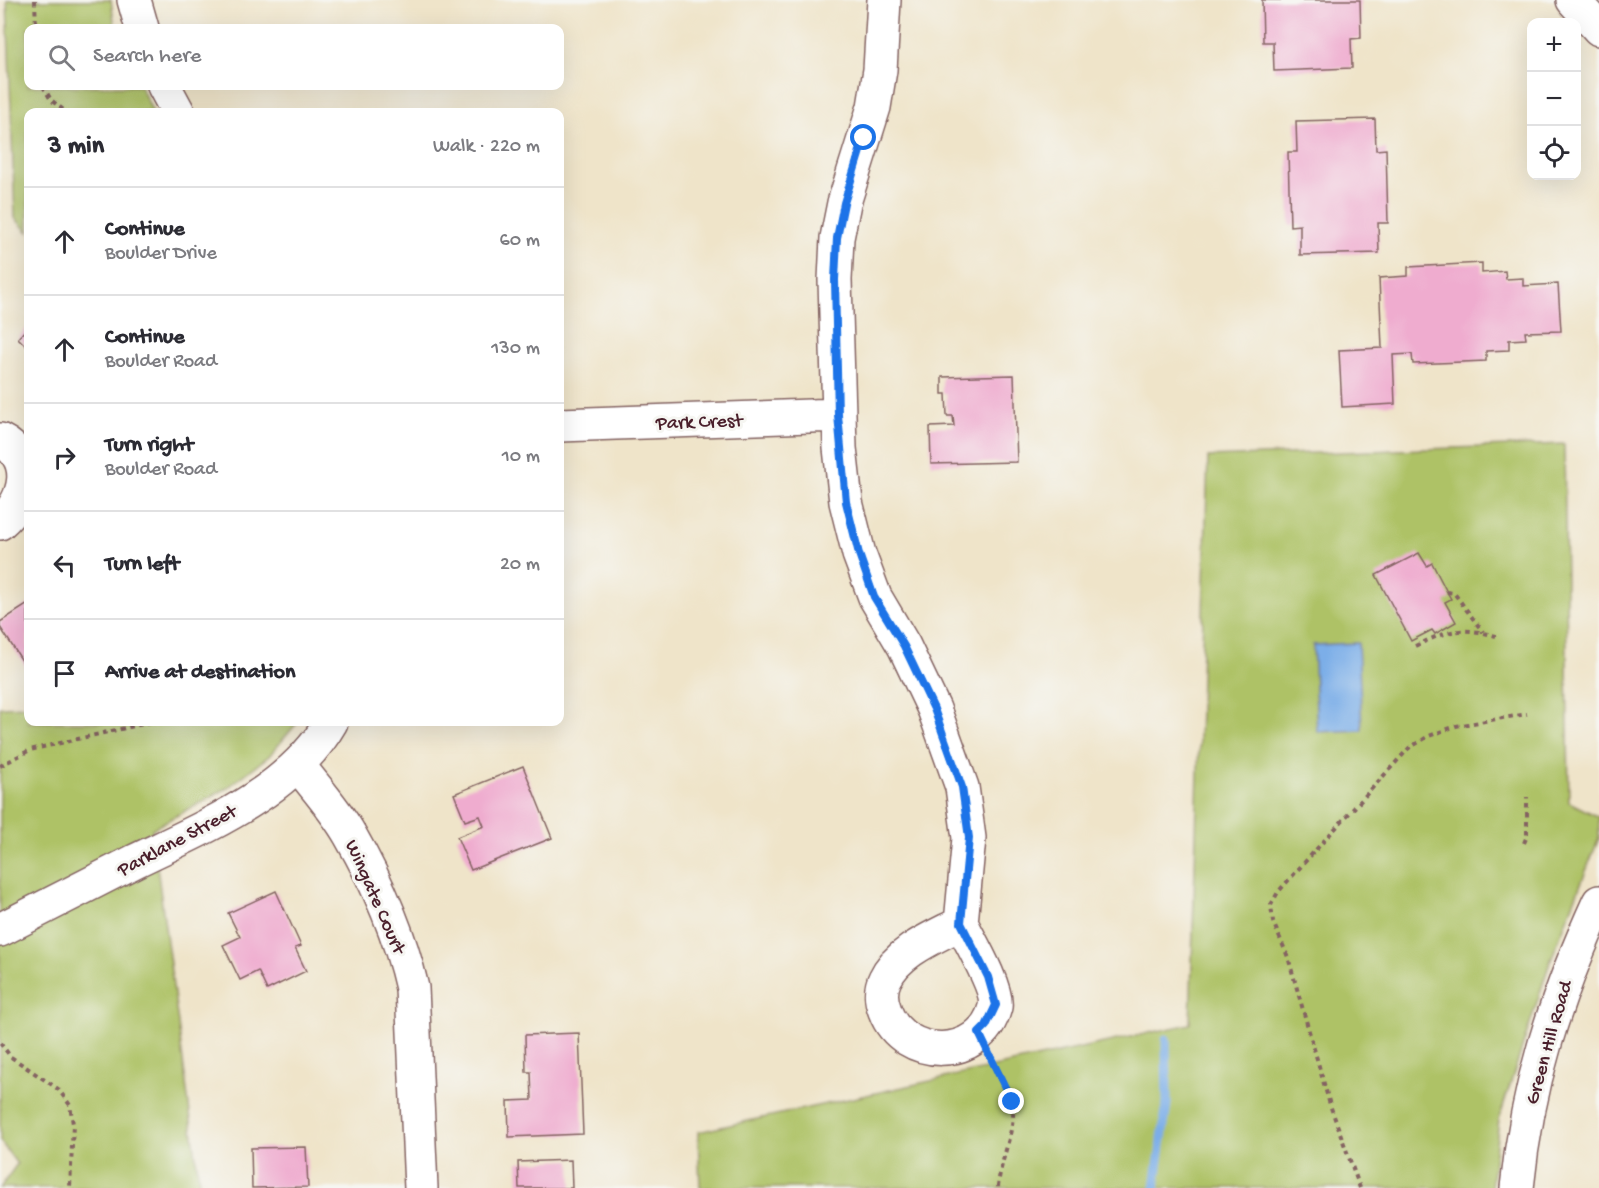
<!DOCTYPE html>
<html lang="en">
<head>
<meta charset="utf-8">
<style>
	body { margin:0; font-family:"Gochi Hand",sans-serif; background:#f7f7f7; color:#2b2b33 }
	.controls { position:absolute; right:18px; top:18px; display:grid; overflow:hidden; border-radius:12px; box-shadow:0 6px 24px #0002 }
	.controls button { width:54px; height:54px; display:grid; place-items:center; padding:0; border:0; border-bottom:2px solid #e1e1e2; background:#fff; color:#2b2b33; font:30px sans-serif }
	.stop { position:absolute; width:18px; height:18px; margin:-14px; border:4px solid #1a73e8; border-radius:50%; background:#fff }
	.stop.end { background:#1a73e8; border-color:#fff; box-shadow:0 2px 6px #0008 }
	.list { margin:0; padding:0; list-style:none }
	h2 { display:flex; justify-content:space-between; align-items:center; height:78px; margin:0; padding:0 24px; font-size:26px }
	h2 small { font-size:20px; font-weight:400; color:#7c7c81 }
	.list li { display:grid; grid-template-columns:39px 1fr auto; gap:18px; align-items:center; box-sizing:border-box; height:108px; padding:0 24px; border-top:2px solid #e1e1e2 }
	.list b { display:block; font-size:22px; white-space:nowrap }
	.list p { margin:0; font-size:20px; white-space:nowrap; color:#7c7c81 }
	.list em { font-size:20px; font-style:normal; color:#7c7c81 }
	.icon { flex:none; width:33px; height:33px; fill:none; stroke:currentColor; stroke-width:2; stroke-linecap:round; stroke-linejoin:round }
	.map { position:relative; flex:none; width:1599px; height:1188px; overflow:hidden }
	.search { position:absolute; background:#fff; box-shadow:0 6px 24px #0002; left:24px; top:24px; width:540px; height:66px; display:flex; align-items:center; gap:15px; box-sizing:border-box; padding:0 21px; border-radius:12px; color:#7c7c81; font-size:22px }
	.panel { position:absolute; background:#fff; box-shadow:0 6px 24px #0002; left:24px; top:108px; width:540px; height:618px; border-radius:12px }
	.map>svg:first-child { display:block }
	.green { fill:#aec266; stroke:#7c7048; stroke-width:1.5 }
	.water { fill:#7caee8; stroke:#63668a; stroke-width:1.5 }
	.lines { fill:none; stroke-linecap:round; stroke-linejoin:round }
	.stream { stroke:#7caee8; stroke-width:9 }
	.building { fill:#efaccf }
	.minor-casing { stroke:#846462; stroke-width:36 }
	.path { stroke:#846462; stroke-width:4; stroke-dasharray:4.5 4.5; stroke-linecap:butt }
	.minor { stroke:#fff; stroke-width:33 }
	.route { stroke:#1a73e8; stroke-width:8 }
	.labels { text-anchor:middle; stroke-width:6; stroke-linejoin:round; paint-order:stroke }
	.street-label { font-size:20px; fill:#4a1f2b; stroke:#f6f6f2 }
</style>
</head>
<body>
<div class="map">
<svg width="1599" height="1188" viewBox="0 0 1599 1188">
	<rect width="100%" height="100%" fill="#f6f6f2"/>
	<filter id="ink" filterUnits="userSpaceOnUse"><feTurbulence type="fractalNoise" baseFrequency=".0167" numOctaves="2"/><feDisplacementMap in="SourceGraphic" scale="12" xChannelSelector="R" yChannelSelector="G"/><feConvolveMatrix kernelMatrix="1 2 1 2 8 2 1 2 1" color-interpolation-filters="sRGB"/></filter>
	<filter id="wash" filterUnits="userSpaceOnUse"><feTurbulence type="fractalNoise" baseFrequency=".008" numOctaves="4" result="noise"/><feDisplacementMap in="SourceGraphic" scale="24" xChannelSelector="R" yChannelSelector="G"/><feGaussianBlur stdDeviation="1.35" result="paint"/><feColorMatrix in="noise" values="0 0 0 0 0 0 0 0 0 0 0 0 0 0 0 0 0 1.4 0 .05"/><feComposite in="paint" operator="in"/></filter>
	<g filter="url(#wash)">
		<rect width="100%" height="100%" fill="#efe4c9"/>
		<path class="green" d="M7 0H111L115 28H28V86H140L153 112H28V232L15 218Z
			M1564 444 1569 802 1599 817V838L1550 962 1499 1119 1491 1188H700L698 1132 1190 1024 1208 457Z
			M28 706V722H298L269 756 227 788 152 829 200 1188H0L17 1164 0 1141V707Z"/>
		<path class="water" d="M1358 643 1362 730 1317 732 1313 645Z"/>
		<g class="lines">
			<path class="stream" d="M1155 1188 1167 1103 1166 1039"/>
		</g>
		<g id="blocks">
			<path class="building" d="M1262 0H1360L1361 38 1351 39 1352 68 1274 71 1273 42H1263Z
				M1375 119 1376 150 1386 149 1388 223H1378L1379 253 1300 255V225L1290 226 1288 152H1297L1296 121Z
				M1482 263V273L1505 271 1506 279 1523 278V286L1558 284 1561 331 1525 332 1526 339 1509 340V350L1486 351V361L1413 364 1412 354 1393 355 1395 404 1342 407 1339 350 1382 348 1379 278 1408 276V267Z
				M28 327V348L18 338Z
				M1014 375 1017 462 931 464 930 427 954 426 953 416H947L946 394H942V377Z
				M1419 553 1427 566 1432 563 1447 592 1451 599 1445 602 1456 622 1435 634 1432 630 1411 641 1376 575Z
				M28 604V670L0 627V622Z
				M523 766 552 838 471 870 457 837 484 826 480 816 465 821 454 794Z
				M276 891 301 946 295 948 306 971 267 990 258 971 240 980 223 945 240 937 228 913Z
				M579 1033 583 1134 509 1137 508 1101 532 1100 531 1072H526L525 1035Z
				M306 1147 308 1187 252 1188 251 1148Z
				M571 1160 572 1188H519L518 1162Z"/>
		</g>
	</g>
	<g filter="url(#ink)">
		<use href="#blocks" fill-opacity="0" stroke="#846462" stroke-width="1.5"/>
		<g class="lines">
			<defs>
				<path id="minor" d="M134 0 142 28
					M884 0 880 70 874 107 844 203 837 238 835 280 840 448 846 502 859 554 875 597 904 646 934 709 962 787 969 838 961 923
					M1573 0 1599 29
					M164 86 178 112
					M560 425 838 415
					M0 440C37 458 26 501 0 523
					M298 765C315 787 336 810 350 835 377 882 400 935 412 988L421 1188
					M961 923C969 939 999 990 995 1007 981 1062 903 1061 885 1011 881 1001 880 989 885 979 898 951 935 937 961 923Z
					M0 930C45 907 90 884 135 861 205 827 291 792 331 722
					M1517 1188C1527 1084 1556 996 1599 902"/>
			</defs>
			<use href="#minor" class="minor-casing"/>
			<path class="path" d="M35 0 36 28
				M43 86 51 100 66 112
				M1447 592 1454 593 1483 632
				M1415 646C1448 631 1459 626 1496 636
				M0 766 30 750 151 722
				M1524 843 1527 836V797
				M0 1043 11 1057 58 1089 70 1105 73 1124 70 1188
				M993 1063C999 1075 1008 1088 1012 1101 1018 1125 999 1162 998 1188
				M1360 1188 1330 1105 1288 957 1273 922 1271 905 1278 892 1321 844 1409 748 1429 736 1456 726 1527 714"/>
			<use href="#minor" class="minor"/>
		</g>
	</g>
	<g class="lines" filter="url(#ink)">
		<path class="route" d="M864 138 844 203 837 238 835 280 838 415 846 502 859 554 874 597 904 646 934 709 962 787 969 838 961 923 988 977 996 1005 986 1026 979 1033 1012 1102"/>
	</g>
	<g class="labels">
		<g class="street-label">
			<text transform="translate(699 420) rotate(-2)" y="7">Park Crest</text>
			<text transform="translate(176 839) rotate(-28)" y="7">Parklane Street</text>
			<text transform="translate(377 896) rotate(66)" y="7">Wingate Court</text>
			<text transform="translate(1547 1042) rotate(-74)" y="7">Green Hill Road</text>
		</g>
	</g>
</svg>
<div class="controls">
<button>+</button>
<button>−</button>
<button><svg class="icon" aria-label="locate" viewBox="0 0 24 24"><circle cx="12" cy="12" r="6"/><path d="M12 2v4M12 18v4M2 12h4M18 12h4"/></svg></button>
</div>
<div class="stop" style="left:864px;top:138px"></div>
<div class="stop end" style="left:1012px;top:1102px"></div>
<div class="search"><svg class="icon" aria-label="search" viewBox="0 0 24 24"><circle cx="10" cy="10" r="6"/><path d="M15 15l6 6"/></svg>Search here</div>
<section class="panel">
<h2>3 min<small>Walk · 220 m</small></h2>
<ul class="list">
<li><svg class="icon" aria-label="ahead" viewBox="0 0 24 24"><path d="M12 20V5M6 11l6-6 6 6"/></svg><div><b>Continue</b><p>Boulder Drive</p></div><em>60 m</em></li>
<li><svg class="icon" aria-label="ahead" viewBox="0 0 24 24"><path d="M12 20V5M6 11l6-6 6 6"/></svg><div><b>Continue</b><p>Boulder Road</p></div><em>130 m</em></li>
<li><svg class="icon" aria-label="right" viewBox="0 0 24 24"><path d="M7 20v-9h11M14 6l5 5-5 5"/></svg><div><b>Turn right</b><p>Boulder Road</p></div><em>10 m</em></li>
<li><svg class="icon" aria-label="left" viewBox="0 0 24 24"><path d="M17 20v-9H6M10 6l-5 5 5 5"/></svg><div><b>Turn left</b></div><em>20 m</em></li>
<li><svg class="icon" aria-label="arrive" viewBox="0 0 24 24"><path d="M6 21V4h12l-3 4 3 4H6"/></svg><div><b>Arrive at destination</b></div></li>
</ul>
</section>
</div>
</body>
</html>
